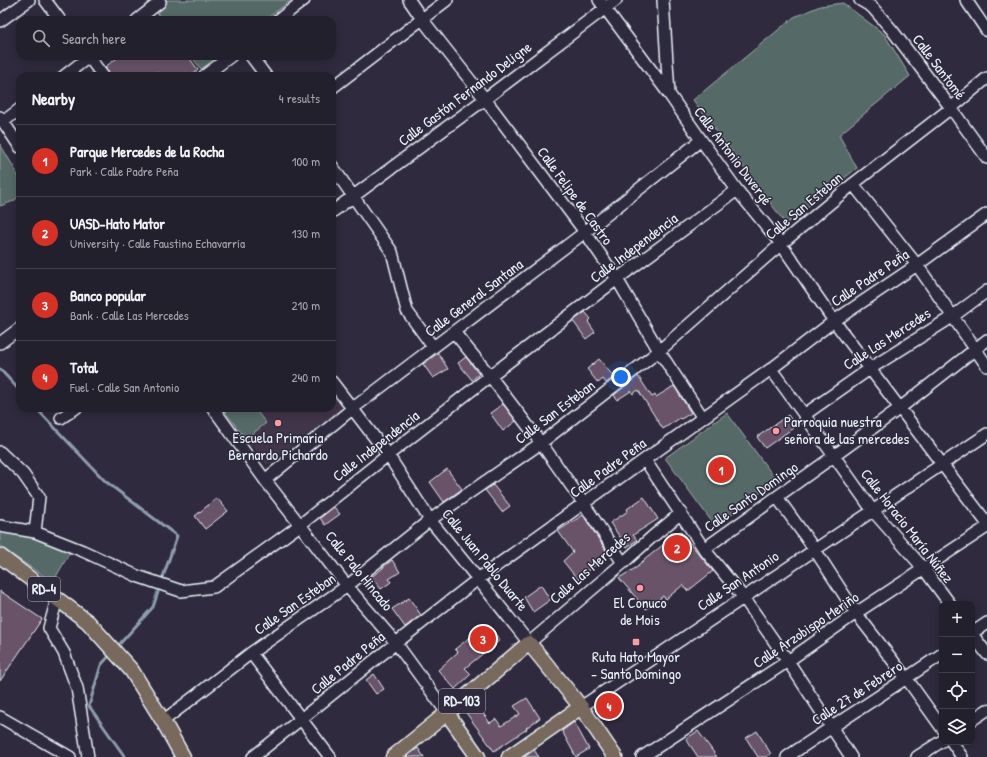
<!DOCTYPE html>
<html lang="en">
<head>
<meta charset="utf-8">
<style>
	body { margin:0; font-family:"Patrick Hand",sans-serif; background:#2f2d3a; color:#f1f3f6 }
	.controls { position:absolute; right:12px; bottom:12px; display:grid; overflow:hidden; border-radius:8px; box-shadow:0 2px 10px #0003 }
	.controls button { width:36px; height:36px; display:grid; place-items:center; padding:0; border:0; border-bottom:1px solid #403e4a; background:#23202e; color:#f1f3f6; font:20px sans-serif }
	.you { position:absolute; left:621px; top:377px; width:14px; height:14px; margin:-10px; border:3px solid #fff; border-radius:50%; background:#1a73e8; box-shadow:0 0 0 6px #1a73e833 }
	.badge { display:grid; place-items:center; width:26px; height:26px; border-radius:50%; background:#d93025; color:#fff; font-size:13px; font-weight:700 }
	.pin { position:absolute; translate:-50% -50%; border:2px solid #fff; box-shadow:0 1px 4px #0006 }
	.list { margin:0; padding:0; list-style:none }
	h2 { display:flex; justify-content:space-between; align-items:center; height:52px; margin:0; padding:0 16px; font-size:17px }
	h2 small { font-size:13px; font-weight:400; color:#a3a3aa }
	.list li { display:grid; grid-template-columns:26px 1fr auto; gap:12px; align-items:center; box-sizing:border-box; height:72px; padding:0 16px; border-top:1px solid #403e4a }
	.list b { display:block; font-size:15px; white-space:nowrap }
	.list p { margin:0; font-size:13px; white-space:nowrap; color:#a3a3aa }
	.list em { font-size:13px; font-style:normal; color:#a3a3aa }
	.icon { flex:none; width:22px; height:22px; fill:none; stroke:currentColor; stroke-width:2; stroke-linecap:round; stroke-linejoin:round }
	.map { position:relative; flex:none; width:987px; height:757px; overflow:hidden }
	.search { position:absolute; background:#23202e; box-shadow:0 2px 10px #0003; left:16px; top:16px; width:320px; height:44px; display:flex; align-items:center; gap:10px; box-sizing:border-box; padding:0 14px; border-radius:12px; color:#a3a3aa; font-size:15px }
	.panel { position:absolute; background:#23202e; box-shadow:0 2px 10px #0003; left:16px; top:72px; width:320px; height:340px; border-radius:12px }
	.map>svg:first-child { display:block }
	.built { fill:#40364a }
	.green { fill:#556b66; stroke:#9eaeaf }
	.lines { fill:none; stroke-linecap:round; stroke-linejoin:round }
	.stream { stroke:#8e9eaf; stroke-width:3 }
	.building { fill:#685369; stroke:#e8f1f8 }
	.minor-casing { stroke:#e8f1f8; stroke-width:14 }
	.major-casing { stroke:#e8f1f8; stroke-width:17 }
	.minor { stroke:#2f2a3d; stroke-width:11 }
	.major { stroke:#77695c; stroke-width:14 }
	.poi-dot { fill:#ff9aa2; stroke:#2f2a3d; stroke-width:1.5 }
	.labels { text-anchor:middle; stroke-width:3; stroke-linejoin:round; paint-order:stroke }
	.shield { fill:#2f2a3d; stroke:#b0b5c0; stroke-width:1 }
	.shield-label { font-size:14px; font-weight:bold; fill:#e8f1f8 }
	.street-label { font-size:15px; fill:#e8f1f8; stroke:#2f2a3d }
	.poi-label { font-size:15px; fill:#e8f1f8; stroke:#2f2a3d }
</style>
</head>
<body>
<div class="map">
<svg width="987" height="757" viewBox="0 0 987 757">
	<rect width="100%" height="100%" fill="#2f2a3d"/>
	<filter id="ink" filterUnits="userSpaceOnUse"><feTurbulence type="fractalNoise" baseFrequency=".025" numOctaves="2"/><feDisplacementMap in="SourceGraphic" scale="8" xChannelSelector="R" yChannelSelector="G"/><feConvolveMatrix kernelMatrix="1 2 1 2 8 2 1 2 1" color-interpolation-filters="sRGB"/></filter>
	<g filter="url(#ink)">
		<path class="built" d="M332 393 343 408 267 465 222 408H332Z"/>
		<path class="green" d="M147 0H291L265 20H163Z
			M843 3 884 34 910 76 864 114 839 135 857 168 786 224 693 100 794 17 820 6Z
			M191 56H219L201 69Z
			M0 144 16 171 19 180 20 195 14 201 0 206Z
			M222 408H254L266 423 246 439Z
			M727 413 777 481 715 526 665 458Z
			M0 530 35 532 73 547 53 582 0 547Z"/>
		<g class="lines">
			<path class="stream" d="M0 369 20 391
				M36 408 105 481 177 536 163 577
				M116 648 153 607 158 592
				M111 654 101 665 89 706 125 757"/>
		</g>
		<path class="building" d="M120 56H188L198 70 190 76H160L157 72 151 76H110L109 72 105 67Z
			M585 312 591 319 588 322 595 332 586 339 573 321Z
			M438 353 448 369 433 378 423 364Z
			M466 357 479 374 472 380 458 363Z
			M599 359 614 377 606 383 603 379 598 383 587 369Z
			M638 376 652 397 655 395 656 397 674 386 691 413 681 419 680 418 663 429 638 390 633 394 631 391 617 400 614 395Z
			M503 404 516 421 503 431 490 413Z
			M788 415 796 426 765 448 757 437Z
			M447 469 462 489 444 502 430 482Z
			M493 485 510 506 502 512 485 490Z
			M644 497 658 519 633 535 637 540 627 547 610 523 628 511 627 509Z
			M217 498 228 511 205 529 195 516Z
			M334 507 340 514 325 525 320 518Z
			M583 515 607 552 602 555 604 561 588 569 589 571 578 580 563 561 573 552 558 531Z
			M680 531 713 571 688 591 683 585 666 599 663 596 646 609 619 578 639 566 638 565Z
			M392 560 400 572 389 579 391 582 381 589 371 577 383 568V567Z
			M541 585 550 600 533 612 524 597Z
			M0 591 42 619 0 681Z
			M409 598 421 615 405 627 392 609Z
			M487 624 500 640 465 668 471 674 455 689 438 670 458 652 455 649Z
			M374 674 384 689 376 694 366 680Z
			M527 698 540 718 526 728 527 729 494 751 464 710 474 701 490 723 496 719 501 726 520 714 514 706Z
			M607 698 620 699V712L603 708 604 700Z
			M574 722 589 749 576 757 562 731Z
			M698 731 717 757H698L686 739Z
			M757 731 771 754 766 757H758L746 738Z
			M418 748 424 757H406Z
			M534 750 539 757H524Z"/>
		<g class="lines">
			<defs>
				<path id="minor" d="M45 0 60 20
					M409 0 422 19 485 99 585 232 617 279 659 351 703 418
					M599 0 669 94 701 140 737 190 781 244 834 321 942 464 987 523
					M663 0 669 94
					M860 0 872 7 892 30 951 108 987 158
					M966 0 987 31
					M137 20 160 2
					M278 20 304 0
					M0 21 29 0
					M88 56 103 76
					M251 56 266 76
					M64 76 90 56
					M204 76 231 56
					M332 88 447 0
					M0 117 20 147
					M4 121 20 109
					M332 166 392 252 407 311 433 347
					M853 184 917 265 987 366
					M332 212 485 99 616 0
					M454 332 490 376 541 443 584 504 623 563
					M0 343 20 328
					M771 369 834 456 873 511 924 569 950 604
					M332 382 388 455 430 520 478 579 529 643 623 563 652 537 681 513
					M213 408 265 480 300 525 347 586 396 643 447 713
					M804 415 871 368 952 317 987 291
					M61 418 76 408
					M0 452 23 474 39 497 35 532
					M645 460 704 549 744 598 788 661 851 757
					M265 480 352 409 585 232 701 140
					M777 497 815 550 856 613 907 679 942 728
					M0 526 35 532 83 551 137 576 181 591 214 587 300 525 388 455 490 376 617 279 737 190
					M704 549 834 456 900 408 987 340
					M57 599 49 628 64 653 77 688 88 757
					M972 633 987 623
					M972 634 987 654
					M251 653 330 757
					M581 707 987 434
					M0 717 70 757
					M972 720 987 710
					M163 721 251 653 347 586 430 520 541 443 659 351 781 244 853 184 951 108 987 78
					M952 742 962 757
					M253 757 301 719 396 643 478 579 771 369 834 321 917 265 987 214
					M642 757 788 661 856 613 987 527
					M787 757C839 722 891 689 942 654
					M917 757 942 741"/>
				<path id="major" d="M0 556 88 622 132 671 163 721 183 757
					M447 713 478 757
					M393 757 447 713 529 643 581 707 615 757
					M509 757 581 707"/>
			</defs>
			<use href="#minor" class="minor-casing"/>
			<use href="#major" class="major-casing"/>
			<use href="#minor" class="minor"/>
			<use href="#major" class="major"/>
		</g>
	</g>
	<g class="poi-dot">
		<circle cx="278" cy="423" r="4"/>
		<circle cx="776" cy="431" r="4"/>
		<circle cx="640" cy="588" r="4"/>
		<rect x="632" y="638" width="8" height="8" rx="2"/>
	</g>
	<g class="labels">
		<g class="shield">
			<rect x="28" y="577" width="32" height="24" rx="3"/>
			<rect x="439" y="689" width="46" height="24" rx="3"/>
		</g>
		<g class="shield-label">
			<text x="44" y="594">RD-4</text>
			<text x="462" y="706">RD-103</text>
		</g>
		<g class="street-label">
			<text transform="translate(939 67) rotate(53)" y="5">Calle Santomé</text>
			<text transform="translate(465 94) rotate(-37)" y="5">Calle Gastón Fernando Deligne</text>
			<text transform="translate(733 156) rotate(53)" y="5">Calle Antonio Duvergé</text>
			<text transform="translate(575 196) rotate(54)" y="5">Calle Felipe de Castro</text>
			<text transform="translate(804 206) rotate(-40)" y="5">Calle San Esteban</text>
			<text transform="translate(634 248) rotate(-37)" y="5">Calle Independencia</text>
			<text transform="translate(870 278) rotate(-34)" y="5">Calle Padre Peña</text>
			<text transform="translate(474 298) rotate(-37)" y="5">Calle General Santana</text>
			<text transform="translate(887 339) rotate(-33)" y="5">Calle Las Mercedes</text>
			<text transform="translate(555 412) rotate(-37)" y="5">Calle San Esteban</text>
			<text transform="translate(376 446) rotate(-38)" y="5">Calle Independencia</text>
			<text transform="translate(608 468) rotate(-36)" y="5">Calle Padre Peña</text>
			<text transform="translate(751 497) rotate(-35)" y="5">Calle Santo Domingo</text>
			<text transform="translate(907 526) rotate(52)" y="5">Calle Horacio María Núñez</text>
			<text transform="translate(485 560) rotate(51)" y="5">Calle Juan Pablo Duarte</text>
			<text transform="translate(590 568) rotate(-41)" y="5">Calle Las Mercedes</text>
			<text transform="translate(359 571) rotate(51)" y="5">Calle Palo Hincado</text>
			<text transform="translate(738 581) rotate(-34)" y="5">Calle San Antonio</text>
			<text transform="translate(295 604) rotate(-35)" y="5">Calle San Esteban</text>
			<text transform="translate(806 630) rotate(-34)" y="5">Calle Arzobispo Meriño</text>
			<text transform="translate(348 663) rotate(-39)" y="5">Calle Padre Peña</text>
			<text transform="translate(857 693) rotate(-33)" y="5">Calle 27 de Febrero</text>
		</g>
		<g class="poi-label">
			<text x="784" y="427" text-anchor="start">Parroquia nuestra<tspan x="784" dy="17">señora de las mercedes</tspan></text>
			<text x="278" y="443">Escuela Primaria<tspan x="278" dy="17">Bernardo Pichardo</tspan></text>
			<text x="640" y="608">El Conuco<tspan x="640" dy="17">de Mois</tspan></text>
			<text x="636" y="662">Ruta Hato Mayor<tspan x="636" dy="17">- Santo Domingo</tspan></text>
		</g>
	</g>
</svg>
<div class="controls">
<button>+</button>
<button>−</button>
<button><svg class="icon" aria-label="locate" viewBox="0 0 24 24"><circle cx="12" cy="12" r="6"/><path d="M12 2v4M12 18v4M2 12h4M18 12h4"/></svg></button>
<button><svg class="icon" aria-label="layers" viewBox="0 0 24 24"><path d="M12 4l9 5-9 5-9-5zM3 14l9 5 9-5"/></svg></button>
</div>
<div class="you"></div>
<div class="pin badge" style="left:721px;top:470px">1</div>
<div class="pin badge" style="left:677px;top:548px">2</div>
<div class="pin badge" style="left:483px;top:639px">3</div>
<div class="pin badge" style="left:609px;top:706px">4</div>
<div class="search"><svg class="icon" aria-label="search" viewBox="0 0 24 24"><circle cx="10" cy="10" r="6"/><path d="M15 15l6 6"/></svg>Search here</div>
<section class="panel">
<h2>Nearby<small>4 results</small></h2>
<ul class="list">
<li><span class="badge">1</span><div><b>Parque Mercedes de la Rocha</b><p>Park · Calle Padre Peña</p></div><em>100 m</em></li>
<li><span class="badge">2</span><div><b>UASD-Hato Mator</b><p>University · Calle Faustino Echavarría</p></div><em>130 m</em></li>
<li><span class="badge">3</span><div><b>Banco popular</b><p>Bank · Calle Las Mercedes</p></div><em>210 m</em></li>
<li><span class="badge">4</span><div><b>Total</b><p>Fuel · Calle San Antonio</p></div><em>240 m</em></li>
</ul>
</section>
</div>
</body>
</html>
